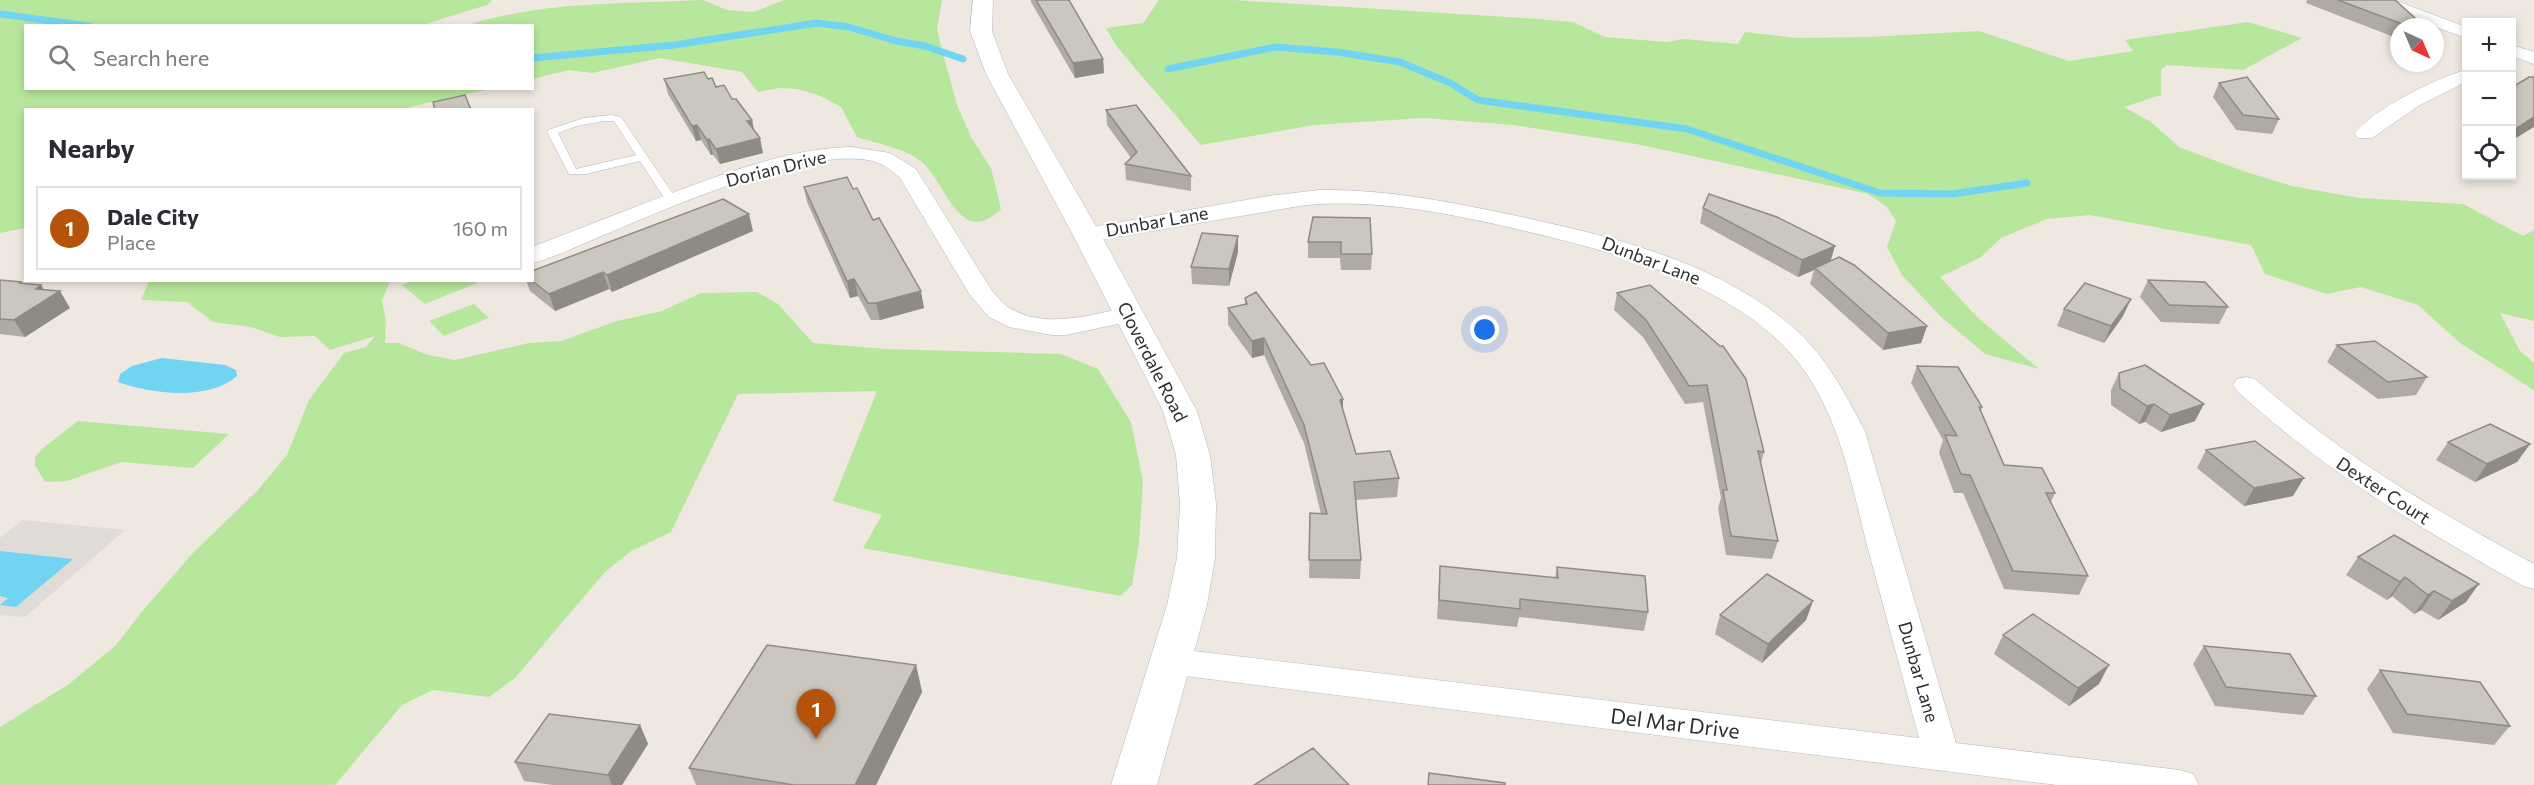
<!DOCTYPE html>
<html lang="en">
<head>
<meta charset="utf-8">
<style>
	body { margin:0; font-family:Commissioner,sans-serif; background:#f7f7f7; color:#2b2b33 }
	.controls { position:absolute; right:18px; top:18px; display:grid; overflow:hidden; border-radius:0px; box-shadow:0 3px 9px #0003 }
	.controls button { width:54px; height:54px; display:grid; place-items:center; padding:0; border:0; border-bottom:2px solid #e1e1e2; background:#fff; color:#2b2b33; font:30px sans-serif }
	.compass { position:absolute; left:2390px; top:18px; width:54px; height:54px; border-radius:50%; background:#fff; box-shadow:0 3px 9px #0003; rotate:136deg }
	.you { position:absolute; left:1485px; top:330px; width:21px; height:21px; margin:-15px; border:4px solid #fff; border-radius:50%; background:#1a73e8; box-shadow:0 0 0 9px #1a73e833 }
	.badge { display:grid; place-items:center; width:39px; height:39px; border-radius:50%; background:#b45309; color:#fff; font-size:20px; font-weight:700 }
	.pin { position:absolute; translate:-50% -50px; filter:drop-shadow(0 2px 3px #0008) }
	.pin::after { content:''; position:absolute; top:32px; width:21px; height:18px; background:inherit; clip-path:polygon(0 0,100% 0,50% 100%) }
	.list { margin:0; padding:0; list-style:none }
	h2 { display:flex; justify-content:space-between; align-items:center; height:78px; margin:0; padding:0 24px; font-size:26px }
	h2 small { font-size:20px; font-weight:400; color:#7c7c81 }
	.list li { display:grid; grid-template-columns:39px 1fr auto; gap:18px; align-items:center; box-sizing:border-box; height:84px; margin:0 12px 12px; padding:0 12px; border:2px solid #e1e1e2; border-radius:0px }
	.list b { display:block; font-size:22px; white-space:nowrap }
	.list p { margin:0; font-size:20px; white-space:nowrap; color:#7c7c81 }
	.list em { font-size:20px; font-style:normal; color:#7c7c81 }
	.icon { flex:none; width:33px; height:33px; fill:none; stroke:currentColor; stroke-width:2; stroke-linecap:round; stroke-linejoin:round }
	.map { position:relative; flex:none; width:2534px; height:785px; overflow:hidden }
	.search { position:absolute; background:#fff; box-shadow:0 3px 9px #0003; left:24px; top:24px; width:510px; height:66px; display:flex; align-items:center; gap:15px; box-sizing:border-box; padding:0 21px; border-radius:0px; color:#7c7c81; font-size:22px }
	.panel { position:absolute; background:#fff; box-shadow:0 3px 9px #0003; left:24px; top:108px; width:510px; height:174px; border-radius:0px }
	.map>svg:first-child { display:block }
	.green { fill:#b7e79c }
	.plaza { fill:#dfdbd7 }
	.water { fill:#71d4f3 }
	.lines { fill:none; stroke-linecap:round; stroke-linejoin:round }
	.stream { stroke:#71d4f3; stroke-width:7 }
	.service-casing { stroke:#b4b7c1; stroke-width:1 }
	.minor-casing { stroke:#b4b7c1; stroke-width:1 }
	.tertiary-casing { stroke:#b4b7c1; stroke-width:1 }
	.service { fill:#fff; fill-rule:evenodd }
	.minor { fill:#fff; fill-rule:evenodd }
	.tertiary { fill:#fff; fill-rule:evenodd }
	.wall { fill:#afaaa3 }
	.shaded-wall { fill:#8e8b85 }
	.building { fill:#cbc6be; stroke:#8e8b85; stroke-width:1.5 }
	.labels { text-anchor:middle; stroke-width:4.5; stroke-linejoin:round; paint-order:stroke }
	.street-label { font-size:18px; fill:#2e2e2e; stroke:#fff }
	.near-street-label { font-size:21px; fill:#2e2e2e; stroke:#fff }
</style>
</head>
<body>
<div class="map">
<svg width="2534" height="785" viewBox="0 0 2534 785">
	<rect width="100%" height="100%" fill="#efe8e0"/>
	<path class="green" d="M0 0H492L487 5 419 26H26V88L490 89 409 107 410 110H26L25 228 0 233Z
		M703 0 727 10 754 12 784 0H942L937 29 941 46 957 105 971 137 991 168 1001 209C962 248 947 188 925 165 908 148 880 145 857 137L841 107 818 95 797 89 779 88 758 92 742 72 660 58 592 73 569 70 533 79 532 26 468 25C543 1 625 4 703 0Z
		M1159 0H1233L1523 18 1573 22 1605 37 1667 42 1684 39 1738 44 1745 32 1797 38 1869 37 1979 31 2069 61 2133 51 2125 40 2248 22 2302 38 2243 70 2167 65 2161 70V95L2124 107 2151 122 2179 147 2243 171 2292 186 2360 198 2463 204 2523 236 2534 230V321L2500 313 2520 351 2534 363V390L2460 343 2418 305 2361 287 2327 294 2265 274 2251 245 2090 215 2047 219 2001 238 1981 257 1940 277 1977 317 2039 369 1985 354 1940 316 1902 275 1887 247 1896 221 1887 207 1868 194 1636 144 1513 125 1424 118 1314 125 1201 145 1117 47 1106 28 1143 23Z
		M149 281H390L382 301 386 321 385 343H399L428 355 455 360 529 343 561 341 617 321 662 311 701 293 757 292 778 304 813 343 886 349 1061 354 1098 369 1131 422 1143 481 1139 543 1132 585 1120 596 863 548 882 515 833 501 877 391 738 394 671 532 631 551 605 572 515 678 489 697 433 690 402 705 335 785H0V727L69 684 116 645 145 608 192 554 258 490 287 455 309 400 344 353 366 347 375 336 330 350 315 336 280 337 251 327 213 322 187 302 141 300Z
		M412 281 474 280 477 283 425 304 402 285Z
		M474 304 489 318 444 336 429 321Z
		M78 421 229 434 193 468 121 462 67 481 45 482 35 465V457L43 448Z"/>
	<path class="plaza" d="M23 520 125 530 25 617 0 615V596L9 597 1 604 72 559 0 551V538Z"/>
	<path class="water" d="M162 358 225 365 236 370 237 376C210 401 150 394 118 382L120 374 132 366Z
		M0 551 73 559 16 607 0 605 8 598 0 596Z"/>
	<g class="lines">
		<path class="stream" d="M0 14 89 26
			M532 58 674 45 817 23 849 27 896 41 925 46 963 59
			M1168 69 1275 47 1337 52 1400 62 1450 83 1478 100 1687 129 1880 193 1952 194 2027 183"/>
		<defs>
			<path id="service" d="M611 115 621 117 677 200 675 202H667L640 161 586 174H569L547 132 548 130 584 118ZM603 121H614L636 155 576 169 558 133 577 126Z"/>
			<path id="minor" d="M2371 0H2394L2466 27V38L2373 4Z
				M2512 45 2534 52V64L2512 56Z
				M2466 70V82L2420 105 2372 138H2358L2355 134C2371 110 2438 77 2466 70Z
				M852 147 890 153 916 169 992 291C997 296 1002 303 1008 307 1044 330 1090 315 1128 307L1137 310 1141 315 1137 320 1066 335H1052L1009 327 989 317 970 295 900 178C892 170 883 164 872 161 806 145 657 213 592 240 573 248 553 258 532 263V247C587 226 641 204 696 184 746 166 798 148 852 147Z
				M1319 190C1387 189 1451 202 1517 216 1614 237 1720 262 1796 330 1827 358 1846 395 1865 431L1956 743 2180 770 2193 774 2199 785H2057L1169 674 1157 670 1152 661 1157 652 1169 648 1919 738C1902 675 1885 612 1868 549 1851 483 1839 410 1793 356 1736 290 1632 257 1550 237 1470 218 1389 198 1306 205L1087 242 1079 240 1076 235 1079 230 1087 228 1268 196Z
				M2246 377 2255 379C2340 455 2435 510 2534 564V589L2523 586C2421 529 2323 470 2237 391L2233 385 2237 379Z"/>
			<path id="tertiary" d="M973 0H993L992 31 1008 74 1101 235 1197 411 1210 455 1216 504 1215 558 1207 605 1157 785H1111L1167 605 1177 558 1180 504 1176 455 1163 411 1073 235 986 74 970 31Z"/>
		</defs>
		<use href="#service" class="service-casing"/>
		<use href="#minor" class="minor-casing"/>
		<use href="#tertiary" class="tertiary-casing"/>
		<use href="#service" class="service"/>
		<use href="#minor" class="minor"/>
		<use href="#tertiary" class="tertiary"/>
	</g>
	<path class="wall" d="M1031 0H1069L1103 59 1104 73 1075 78 1031 2Z
		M2307 0H2395L2425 27H2399V39L2306 3Z
		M664 79H708L732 99 752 120 754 131 763 153 720 164 713 155H711L701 140 696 141 668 94Z
		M2219 83 2279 119 2272 134 2236 130 2213 97Z
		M1106 110 1191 176V191L1126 180 1125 164 1131 158 1107 125Z
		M2466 143V152L2464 148Z
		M804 187 853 189 873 220 924 308 880 320H871L858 296 850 298 807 202Z
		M1703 208 1831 261 1927 326 1921 343 1883 350 1810 284 1814 270 1798 277 1700 223Z
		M1313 217 1372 254 1371 270H1341L1340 258H1308V242Z
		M753 231 612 292 609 289 555 311 530 291 526 280H532Z
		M1238 252 1229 286 1192 284 1191 267Z
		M0 280 23 284 44 290 70 308 25 337 0 334Z
		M2148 280 2228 307 2219 324 2161 322 2140 297Z
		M1650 285 1764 452 1761 463 1778 541 1772 559 1726 555 1718 508 1721 498 1703 402 1685 404 1643 337 1614 310 1617 293Z
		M1245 298 1343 399V410L1356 454 1399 478 1397 497 1356 500 1361 560 1360 579 1309 578 1310 513 1321 514 1304 443 1264 355 1252 358 1228 325V308L1245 304Z
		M2131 299 2123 316 2104 343 2057 326 2064 309Z
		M2337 345 2427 377 2416 395 2378 399 2327 362Z
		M1917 366 1982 407 1981 411 2004 465 2055 493 2051 502 2088 576 2079 595 2004 589 1963 493H1954L1939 453 1943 440 1911 383Z
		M2119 373 2195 421 2161 432 2145 422 2139 424 2111 405V390Z
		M2448 442 2530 444 2517 462 2475 482 2436 460Z
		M2206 450 2293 496 2244 506 2197 468Z
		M2358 557 2466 602 2438 620 2421 610 2414 614 2392 596 2387 600 2346 575Z
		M1440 566 1555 578 1557 567 1648 612 1644 631 1519 617 1517 627 1437 619Z
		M1813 601 1806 620 1762 663 1715 634 1720 615Z
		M2003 635 2099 684 2069 706 1994 654Z
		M2204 646 2316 696 2303 715 2215 706 2193 664Z
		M916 665 922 692 876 785H696L689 768Z
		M2380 670 2510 726 2494 745 2393 733 2367 689Z
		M640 725 648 744 622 785H553L524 781 515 762Z"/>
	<path class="shaded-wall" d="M1103 59 1104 73 1075 78 1073 63Z
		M2534 117V127L2511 141V132Z
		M752 120 755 135 747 121Z
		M697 125 701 140 696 141 692 126Z
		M760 138 763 153 720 164 716 149Z
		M709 139 713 155H711L707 140Z
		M749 214 753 231 612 292 607 275Z
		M1238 236V252L1229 286V269Z
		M1835 246 1830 263 1815 268 1814 270 1798 277 1802 260Z
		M603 272 609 289 555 311 549 294Z
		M854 279 858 296 850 298 847 281Z
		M41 285 49 298 60 291 70 308 25 337 14 320 36 289Z
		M921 291 924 308 880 320 876 303Z
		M2131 299 2123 316 2104 343 2111 326Z
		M1927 326 1921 343 1883 350 1888 333Z
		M1264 338V355L1252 358V341Z
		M1343 399V417L1340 400Z
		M2154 404 2145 422 2139 424 2147 406Z
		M2204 404 2195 421 2161 432 2170 415Z
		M2530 444 2517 462 2475 482 2487 464Z
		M2304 478 2293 496 2244 506 2254 488Z
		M2405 577 2392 596 2387 600 2400 582Z
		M2479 584 2466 602 2438 620 2452 601Z
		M2434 591 2421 610 2414 614 2428 595Z
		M1813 601 1806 620 1762 663 1768 644Z
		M916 665 922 692 876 785H855Z
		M2109 665 2099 684 2069 706 2078 688Z
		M640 725 648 744 622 785H612L608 775Z"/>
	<path class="building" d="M1036 0H1069L1103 59 1073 63Z
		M2338 0H2395L2425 27H2410Z
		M704 72 708 79 712 78 716 87 724 85 732 99H736L752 120 747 121 760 138 716 149 709 139 707 140 697 125 692 126 664 79Z
		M2247 77 2279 119 2243 115 2219 83Z
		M2529 77H2534V117L2511 132V88Z
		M465 95 471 110H435L433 102Z
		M1136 105 1191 176 1125 164 1137 152 1106 110Z
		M847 177 853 189 857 188 873 220 879 218 921 291 876 303H868L854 279 847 281 804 187Z
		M1709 194 1777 217 1835 246 1802 260 1703 208Z
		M723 199 749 214 607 275 603 272 549 294 531 280H532V271Z
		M1313 217 1370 218 1372 254H1341V242H1308Z
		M1202 233 1238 236 1229 269 1191 267Z
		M1839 257 1854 265 1927 326 1888 333 1815 268Z
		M0 280 22 282 19 283 41 285 36 289 60 291 14 320 0 319Z
		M2148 280 2205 282 2228 307 2169 305Z
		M2085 283 2131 299 2111 326 2064 309Z
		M1650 285 1720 346H1723L1746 379 1764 452 1758 451 1778 541 1731 536 1723 490H1727L1707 385 1689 386 1646 320 1617 293Z
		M1256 292 1311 365 1324 363 1343 399 1340 400 1356 454 1390 451 1399 478 1354 482 1361 560H1309L1310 513 1327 514 1304 425 1264 338 1252 341 1228 308 1247 304 1245 298Z
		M2375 341 2427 377 2388 382 2337 345Z
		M2145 365 2204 404 2170 415 2154 404 2147 406 2120 388 2119 373Z
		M1917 366 1958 367 1982 407H1979L2004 465 2042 468 2055 493H2046L2088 576 2013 571 1970 475 1961 474 1945 435 1957 436Z
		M2490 424 2530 444 2487 464 2448 442Z
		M2255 441 2304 478 2254 488 2206 450Z
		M2394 535 2479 584 2452 601 2434 591 2428 595 2405 577 2400 582 2358 557Z
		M1440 566 1558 578 1557 567 1645 576 1648 612 1520 599V609L1439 600Z
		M1767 574 1813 601 1768 644 1720 615Z
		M2033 614 2109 665 2078 688 2003 635Z
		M767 645 916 665 855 785H794L689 768Z
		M2204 646 2290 654 2316 696 2226 687Z
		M2380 670 2480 682 2510 726 2407 714Z
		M549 714 640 725 608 775 515 762Z
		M1313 748 1349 785H1254Z
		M1429 773 1505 783V785H1428Z"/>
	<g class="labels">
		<g class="street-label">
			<text transform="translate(776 169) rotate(-14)" y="6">Dorian Drive</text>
			<text transform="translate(1157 222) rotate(-10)" y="6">Dunbar Lane</text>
			<text transform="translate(1651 261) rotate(21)" y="6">Dunbar Lane</text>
			<text transform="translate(1152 362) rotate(63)" y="6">Cloverdale Road</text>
			<text transform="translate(2383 491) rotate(33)" y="6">Dexter Court</text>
			<text transform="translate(1918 672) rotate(74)" y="6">Dunbar Lane</text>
		</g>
		<g class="near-street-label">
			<text transform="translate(1675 724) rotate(7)" y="7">Del Mar Drive</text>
		</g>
	</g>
</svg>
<div class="controls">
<button>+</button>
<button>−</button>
<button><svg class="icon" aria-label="locate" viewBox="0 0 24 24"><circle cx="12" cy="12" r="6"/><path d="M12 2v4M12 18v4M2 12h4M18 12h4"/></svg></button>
</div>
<svg class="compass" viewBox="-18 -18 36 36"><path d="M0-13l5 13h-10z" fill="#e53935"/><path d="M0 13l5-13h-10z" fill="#7c7c81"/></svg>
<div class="you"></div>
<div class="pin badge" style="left:816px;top:739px">1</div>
<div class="search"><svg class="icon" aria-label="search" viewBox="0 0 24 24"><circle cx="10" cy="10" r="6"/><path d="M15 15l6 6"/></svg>Search here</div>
<section class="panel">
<h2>Nearby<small></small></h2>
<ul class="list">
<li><span class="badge">1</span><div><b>Dale City</b><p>Place</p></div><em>160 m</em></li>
</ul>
</section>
</div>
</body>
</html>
